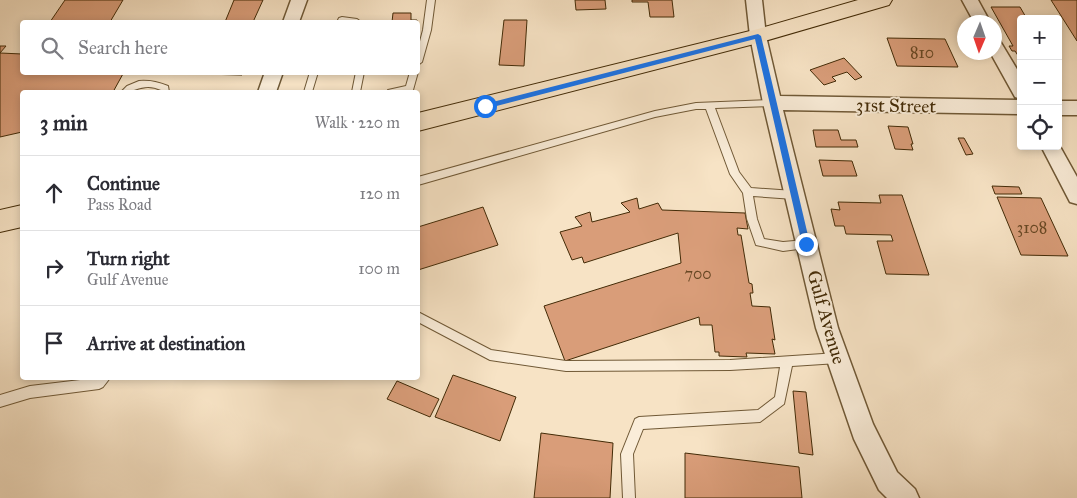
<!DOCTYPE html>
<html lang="en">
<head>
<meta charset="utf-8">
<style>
	body { margin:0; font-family:"IM FELL Great Primer",serif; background:#f2f2f3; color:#2b2b33 }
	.controls { position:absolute; right:15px; top:15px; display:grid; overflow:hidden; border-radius:5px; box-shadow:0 2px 8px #0003 }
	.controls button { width:45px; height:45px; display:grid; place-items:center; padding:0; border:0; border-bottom:1px solid #e1e1e2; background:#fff; color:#2b2b33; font:25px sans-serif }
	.compass { position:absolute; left:957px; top:15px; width:45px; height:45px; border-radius:50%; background:#fff; box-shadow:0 2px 8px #0003; rotate:182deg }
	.stop { position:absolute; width:15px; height:15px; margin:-11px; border:4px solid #1a73e8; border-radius:50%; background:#fff }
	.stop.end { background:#1a73e8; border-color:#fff; box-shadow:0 1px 5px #0008 }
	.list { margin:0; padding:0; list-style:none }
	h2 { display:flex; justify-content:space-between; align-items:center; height:65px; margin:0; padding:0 20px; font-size:21px }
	h2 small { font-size:16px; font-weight:400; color:#7c7c81 }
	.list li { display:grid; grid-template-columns:32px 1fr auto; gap:15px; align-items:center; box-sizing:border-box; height:75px; padding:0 20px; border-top:1px solid #e1e1e2 }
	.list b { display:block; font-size:19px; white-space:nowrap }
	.list p { margin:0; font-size:16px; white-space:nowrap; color:#7c7c81 }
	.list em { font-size:16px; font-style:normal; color:#7c7c81 }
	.icon { flex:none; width:28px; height:28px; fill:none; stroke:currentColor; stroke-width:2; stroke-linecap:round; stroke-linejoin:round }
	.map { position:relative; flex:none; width:1077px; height:498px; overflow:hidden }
	.search { position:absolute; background:#fff; box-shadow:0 2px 8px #0003; left:20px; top:20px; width:400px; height:55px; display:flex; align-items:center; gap:12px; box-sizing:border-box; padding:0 18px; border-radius:5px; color:#7c7c81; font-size:19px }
	.panel { position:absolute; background:#fff; box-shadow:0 2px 8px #0003; left:20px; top:90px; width:400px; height:290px; border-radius:5px }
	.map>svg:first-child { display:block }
	.building { fill:#d99d79; stroke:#432b07 }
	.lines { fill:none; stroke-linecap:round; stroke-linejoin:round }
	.service-casing { stroke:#705936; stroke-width:2 }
	.minor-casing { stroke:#705936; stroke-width:3 }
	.primary-casing { stroke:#432b07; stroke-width:2 }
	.service { fill:#faedd9; fill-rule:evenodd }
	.minor { fill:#faedd9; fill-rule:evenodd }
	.primary { fill:#f7e3c5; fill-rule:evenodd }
	.route { fill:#1a73e8 }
	.labels { text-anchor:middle; stroke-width:4; stroke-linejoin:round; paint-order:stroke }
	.number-label { font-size:16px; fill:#684824 }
	.street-label { font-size:19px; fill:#432b07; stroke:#faedd9 }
</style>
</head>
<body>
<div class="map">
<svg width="1077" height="498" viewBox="0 0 1077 498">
	<rect width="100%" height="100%" fill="#f7e3c5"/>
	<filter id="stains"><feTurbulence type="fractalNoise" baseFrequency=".004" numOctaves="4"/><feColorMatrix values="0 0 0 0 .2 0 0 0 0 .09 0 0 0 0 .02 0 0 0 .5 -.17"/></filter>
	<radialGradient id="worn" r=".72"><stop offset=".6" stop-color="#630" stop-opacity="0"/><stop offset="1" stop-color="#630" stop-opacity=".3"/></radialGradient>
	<path class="building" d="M65 0H123L110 22H50Z
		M234 0H263L253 22H225Z
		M575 0H605L606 9 576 10Z
		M632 0H672L674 17H650L648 2H632Z
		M1051 0H1077V41Z
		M991 7H1020L1027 19H1021V60L1015 51H1012L1009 46H1013Z
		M393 13H411V20H417V22H392Z
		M504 20H527L524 66 499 65Z
		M887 38 945 39 958 67 897 66Z
		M0 46H6L0 53 22 54V72H124L113 92H22V132L0 137Z
		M844 58 862 77 855 80 847 72 832 77 836 81 824 85 810 70Z
		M202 72H242V75L201 74Z
		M888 126 908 127 913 144H911L913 150 895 149Z
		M813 130H838L841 140H856L858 147H816Z
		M958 138H964L973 154 966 155Z
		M819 160 852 161 857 176H823Z
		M992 186 1019 187 1022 194H995Z
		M879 195H902L929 275 886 274 877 241H893L891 235 846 234 844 226H835L831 209 840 210 838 202 881 203Z
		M997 197 1041 198 1068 256 1021 255Z
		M637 198 639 209 658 203 662 210 745 213 748 229 737 228 738 235H741L749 283 752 284 753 293H750L752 306 770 307 775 340 772 339 775 354 746 353 747 357 719 356V352H715L712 325H700L699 317 565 361 544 306 681 263 678 233 584 263 582 257 572 260 560 232 582 226 575 217 590 212 592 222 630 212 621 203Z
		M483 207 498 245 418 270V227Z
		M453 375 516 397 500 441 435 417Z
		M397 381 439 399 430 417 387 399Z
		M793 391 806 392 813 455 799 453Z
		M541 433 613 443 610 498H534Z
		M685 453 799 467 802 498H685Z"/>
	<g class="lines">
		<defs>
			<path id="service" d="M427 0H435L431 30 422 62 418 65V49L423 30Z
				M342 17 357 19 361 22H337L339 18Z
				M418 71V72L413 90 403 92H387L388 90 406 86 410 72H418Z
				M310 72H318L312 92H304Z
				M356 72H364L360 92H352Z
				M139 81C150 80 158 82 168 86L169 92H161V90C144 82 137 92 121 92L127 86Z
				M772 100 776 103 772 106 715 108 739 172 751 188 794 191 799 195 794 199 753 196 757 219 764 239 783 242 806 240 810 241 811 244 810 247 806 248 783 251 756 245 747 219 743 193 730 174 706 109H696L655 117 418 185V177L655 111 696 103Z
				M418 312 491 350 566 361 730 360 838 353 842 354 844 358 842 362 838 363 792 366 784 404 760 422 643 429 633 454 635 498H623L621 454 635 419 639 417 758 410 775 397 780 367 730 370 566 371 490 360 418 322Z
				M97 378H110L103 387 99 389 30 398 0 407V395L30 386Z"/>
			<path id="minor" d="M291 0H307L299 22H283Z
				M746 0H762L766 36 780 96 1021 100V114L783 110 838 328 873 424 897 472 915 489 919 498H887L879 490 854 439 816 328 763 103 750 36Z
				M962 0H978L990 22H974Z
				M994 39 1000 41 1021 76V99L1015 97 990 52H994Z
				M265 72H283L276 92H258Z
				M1058 101H1077V115H1058Z
				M1058 143 1077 177V204L1070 202 1041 146H1058Z"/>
			<path id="primary" d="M858 0H892L889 5 758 43 418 131V113L758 29Z
				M22 205V227L0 232V210Z"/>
		</defs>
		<use href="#service" class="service-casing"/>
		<use href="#minor" class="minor-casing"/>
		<use href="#primary" class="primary-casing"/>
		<use href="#service" class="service"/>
		<use href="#minor" class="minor"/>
		<use href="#primary" class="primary"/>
	</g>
	<path class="route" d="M758 34 761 36 810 244 806 247 802 244 755 39 485 109 482 106 485 104Z"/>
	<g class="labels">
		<g class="number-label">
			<text x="922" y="58">810</text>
			<text x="1032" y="233">3108</text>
			<text x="698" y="279">700</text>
		</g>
		<g class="street-label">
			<text transform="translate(896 105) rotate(1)" y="7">31st Street</text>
			<text transform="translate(827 317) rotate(74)" y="7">Gulf Avenue</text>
		</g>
	</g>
	<rect width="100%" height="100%" filter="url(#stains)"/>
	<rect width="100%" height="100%" fill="url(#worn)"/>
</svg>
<div class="controls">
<button>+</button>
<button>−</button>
<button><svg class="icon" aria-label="locate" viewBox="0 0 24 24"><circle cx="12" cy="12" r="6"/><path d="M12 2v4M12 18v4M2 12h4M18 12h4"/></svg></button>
</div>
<svg class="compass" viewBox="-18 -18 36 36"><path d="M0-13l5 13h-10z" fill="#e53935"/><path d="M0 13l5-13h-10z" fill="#7c7c81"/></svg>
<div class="stop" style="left:485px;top:106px"></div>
<div class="stop end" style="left:806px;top:244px"></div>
<div class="search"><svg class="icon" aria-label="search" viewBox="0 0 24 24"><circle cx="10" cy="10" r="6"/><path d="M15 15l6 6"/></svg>Search here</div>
<section class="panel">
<h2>3 min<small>Walk · 220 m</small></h2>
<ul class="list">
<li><svg class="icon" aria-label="ahead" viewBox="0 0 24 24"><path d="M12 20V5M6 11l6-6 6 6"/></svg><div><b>Continue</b><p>Pass Road</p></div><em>120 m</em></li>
<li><svg class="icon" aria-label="right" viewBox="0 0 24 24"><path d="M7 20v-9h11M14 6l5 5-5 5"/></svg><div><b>Turn right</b><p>Gulf Avenue</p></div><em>100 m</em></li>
<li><svg class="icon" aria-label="arrive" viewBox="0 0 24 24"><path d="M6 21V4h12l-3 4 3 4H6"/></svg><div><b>Arrive at destination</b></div></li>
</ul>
</section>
</div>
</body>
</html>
